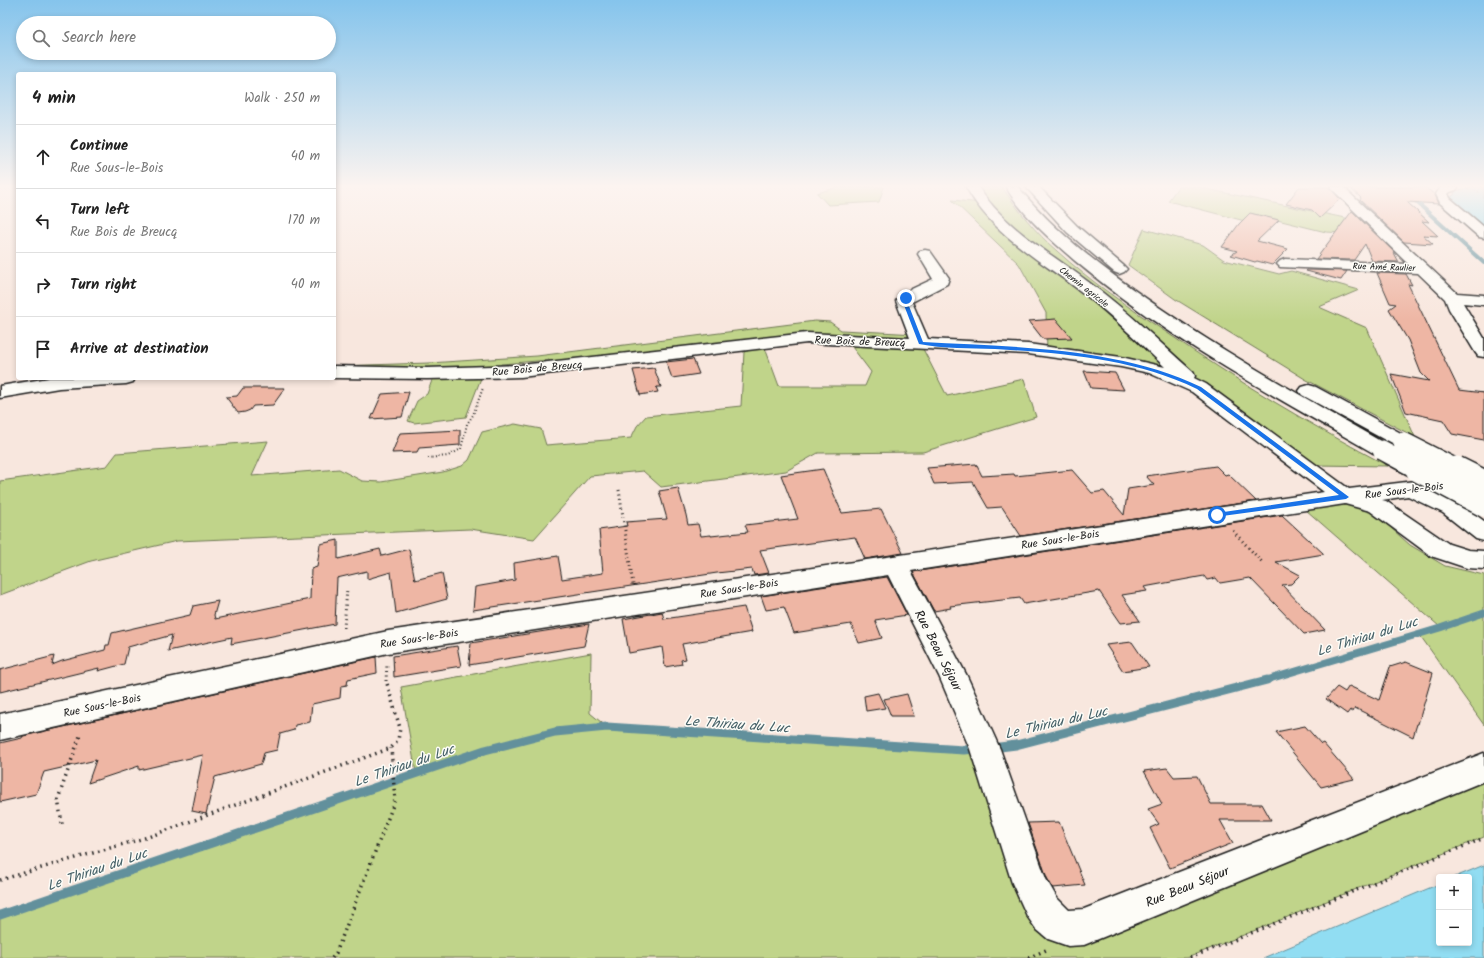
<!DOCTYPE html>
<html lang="en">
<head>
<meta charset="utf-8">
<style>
	body { margin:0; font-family:Kalam,sans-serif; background:#f6f6f6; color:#222 }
	.controls { position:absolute; right:12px; bottom:12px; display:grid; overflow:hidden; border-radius:4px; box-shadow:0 2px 6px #0003 }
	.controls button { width:36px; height:36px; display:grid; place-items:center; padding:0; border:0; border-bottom:1px solid #e0e0e0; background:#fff; color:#222; font:20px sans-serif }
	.stop { position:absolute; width:12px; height:12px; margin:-9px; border:3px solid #1a73e8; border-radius:50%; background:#fff }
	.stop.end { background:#1a73e8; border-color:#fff; box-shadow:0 1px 4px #0008 }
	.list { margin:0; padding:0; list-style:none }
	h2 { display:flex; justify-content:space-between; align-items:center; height:52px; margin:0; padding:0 16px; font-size:17px }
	h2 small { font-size:13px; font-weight:400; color:#767676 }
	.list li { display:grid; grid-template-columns:26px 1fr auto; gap:12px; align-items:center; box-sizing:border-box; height:64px; padding:0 16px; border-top:1px solid #e0e0e0 }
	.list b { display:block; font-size:15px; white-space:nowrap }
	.list p { margin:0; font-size:13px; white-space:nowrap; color:#767676 }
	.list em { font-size:13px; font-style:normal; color:#767676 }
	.icon { flex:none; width:22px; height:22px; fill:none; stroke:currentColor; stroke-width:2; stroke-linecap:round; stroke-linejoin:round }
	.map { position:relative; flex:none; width:1484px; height:958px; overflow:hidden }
	.search { position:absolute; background:#fff; box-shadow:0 2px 6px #0003; left:16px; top:16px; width:320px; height:44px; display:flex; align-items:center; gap:10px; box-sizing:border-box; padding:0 14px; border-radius:22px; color:#767676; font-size:15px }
	.panel { position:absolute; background:#fff; box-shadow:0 2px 6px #0003; left:16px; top:72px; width:320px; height:308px; border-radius:4px }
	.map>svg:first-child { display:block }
	.green { fill:#c0d48a; stroke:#6e7853 }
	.water { fill:#91ddf2; stroke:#62909c }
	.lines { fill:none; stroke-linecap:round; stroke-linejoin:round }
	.stream-far2 { stroke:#62909c; stroke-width:4 }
	.stream-far1 { stroke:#62909c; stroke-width:7 }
	.stream { stroke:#62909c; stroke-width:9 }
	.building { fill:#eeb6a4; stroke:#1c1c1c }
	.minor-casing { stroke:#1c1c1c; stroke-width:3 }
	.highway-casing { stroke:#1c1c1c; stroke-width:3 }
	.path-far3 { stroke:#1c1c1c; stroke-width:1.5; stroke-dasharray:0.5 2; stroke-linecap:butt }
	.path-far2 { stroke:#1c1c1c; stroke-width:2; stroke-dasharray:1 2.5; stroke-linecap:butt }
	.path-far1 { stroke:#1c1c1c; stroke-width:3; stroke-dasharray:1 3.5; stroke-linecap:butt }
	.path { stroke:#1c1c1c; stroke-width:3.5; stroke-dasharray:1.5 4.5; stroke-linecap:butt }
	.minor { fill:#fdfcf7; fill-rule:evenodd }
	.highway { fill:#fdfcf7; fill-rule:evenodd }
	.highway-bridge-far1-casing { stroke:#1c1c1c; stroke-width:22; stroke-linecap:butt }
	.highway-bridge-casing { stroke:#1c1c1c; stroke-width:28; stroke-linecap:butt }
	.highway-bridge-far1 { stroke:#fdfcf7; stroke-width:19 }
	.highway-bridge { stroke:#fdfcf7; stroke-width:25 }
	.route { fill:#1a73e8 }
	.labels { text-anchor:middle; stroke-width:3; stroke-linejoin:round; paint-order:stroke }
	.far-street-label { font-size:9px; fill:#1c1c1c; stroke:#fdfcf7 }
	.street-label { font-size:11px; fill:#1c1c1c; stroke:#fdfcf7 }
	.near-street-label { font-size:13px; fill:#1c1c1c; stroke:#fdfcf7 }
	.near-water-label { font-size:14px; font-style:italic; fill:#456067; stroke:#fdfcf7 }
</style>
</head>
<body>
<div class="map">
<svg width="1484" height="958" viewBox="0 0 1484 958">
	<rect width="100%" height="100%" fill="#f8e7de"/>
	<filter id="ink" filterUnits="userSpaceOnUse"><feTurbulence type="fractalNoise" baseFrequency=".025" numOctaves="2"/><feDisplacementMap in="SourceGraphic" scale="8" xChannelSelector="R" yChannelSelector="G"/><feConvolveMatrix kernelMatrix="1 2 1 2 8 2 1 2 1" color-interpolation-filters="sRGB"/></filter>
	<g filter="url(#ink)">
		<path class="green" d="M838 187H884L879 202 828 205 817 193Z
			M972 187H1002C1017 209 1036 233 1057 251 1090 281 1128 307 1166 332 1237 381 1312 426 1388 466L1314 465 1178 378 1047 352 1046 313 1019 264 952 200 982 203Z
			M1178 187H1197L1369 223 1381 235 1326 232 1253 214 1245 221 1168 201Z
			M1144 229 1203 245 1224 260 1279 274 1291 271 1359 290 1319 307 1367 328 1415 437 1305 379 1175 299 1128 265Z
			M815 321 830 322 841 330 917 334 921 343 807 338 555 367 549 360 501 364 494 373H483L466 417 414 423 408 421 417 401 427 394 434 375 334 366 429 363 537 356Z
			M849 343 922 347 947 396 1024 379 1036 417 923 452 818 453 786 471 661 487 643 471 590 476 534 539 470 529 177 541 91 561 0 595V481L107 466 117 453 268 441 252 476 339 469 362 481 381 482 443 472 462 466 469 460 482 432 515 424 541 429 546 445 631 438 637 426 646 416 741 406 744 352 756 348H765L779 386H865L871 372Z
			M1362 502 1410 545 1445 566 1484 575V725L1419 634 1440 627 1298 503Z
			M591 653 590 713 607 727 964 750 985 749 1053 921 1484 767V837L1187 958H0V915L416 773 401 687Z"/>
		<path class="water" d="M1471 187H1484V231L1453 203 1450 197 1454 195 1455 191Z
			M1484 865V958H1263L1439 884V943H1469V877H1455Z"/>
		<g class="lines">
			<path class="stream-far2" d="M1400 187 1484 263"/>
			<path class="stream-far1" d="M1263 681 1440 628 1484 613"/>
			<path class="stream" d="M992 748 1016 745 1267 680
				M0 915 485 750 555 732 607 727 964 750 977 749"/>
		</g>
		<path class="building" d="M1299 187H1329L1340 199 1320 218 1312 210 1286 204Z
			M1345 187H1425L1435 195 1439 204 1407 202 1429 222 1422 221 1438 236 1423 235 1433 244 1404 242 1360 200 1361 198 1350 188 1349 190Z
			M1352 211 1393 251 1399 262 1372 261 1365 244 1354 260 1316 259Z
			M1250 213 1279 220 1257 241 1288 249 1272 265 1257 261 1255 262 1231 255 1237 251 1222 247 1239 224Z
			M1307 270 1347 271 1341 280 1306 271Z
			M1377 273 1406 274 1412 285 1408 284 1459 390 1484 393V440L1452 434 1443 420 1406 412 1391 374 1429 381 1421 373 1408 340 1389 309 1396 304 1390 303Z
			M1056 319 1072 338 1043 339 1029 321Z
			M693 359 699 374 672 378 666 362Z
			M654 368 661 387H656L658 392 640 395 633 370Z
			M1084 371 1115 373 1124 390 1091 388Z
			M243 388H285L273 405 253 406 250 410 245 412 238 413 226 397 237 396Z
			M409 392 402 417 371 419 382 394Z
			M460 430V445L419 448 417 452 392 453 400 433Z
			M976 464 982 476 1014 474 1015 476 1072 470 1092 493 1104 491 1124 515 1128 489 1154 485 1146 476 1216 466 1225 475 1228 474 1256 501 1021 536 1002 507 988 508 973 482 934 484 927 468Z
			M823 469 842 513 881 509 903 553 865 559 855 537 760 550 769 573 754 575 752 569 717 573 473 610 475 587 515 580 514 563 558 556 562 579 603 573 599 530 627 526 626 522 667 519 659 491 678 488 686 515 688 525 698 524 701 536 711 535V536L748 532 745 525 798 519 781 475Z
			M1282 515 1324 554 1276 562 1300 575 1291 584 1282 585 1325 630 1304 634 1250 578 1220 583 1216 578 1207 580 1204 576 1144 587 1147 591 1122 595 1140 621 1121 623 1099 591 1024 604 1020 598 950 606 951 608 934 611 913 572Z
			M338 540V559L380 549 382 556 409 549 415 580 442 573 447 599 396 613 391 572 367 579V571L337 578 335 624 231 644 232 637 168 651 172 635 128 647 124 664 98 671 99 668 0 692V670L54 656 52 665 62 661 105 650 106 645H109L112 633 190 615 193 606 218 601 214 615 215 619 310 599 311 569 317 567 320 544Z
			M887 577 907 615 875 620 882 638 859 643 851 624 794 633 784 607 766 610 761 596Z
			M744 607 752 632 682 644 686 659 681 660 682 664 665 667 662 647 629 653 623 619 662 612 664 619Z
			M589 624 584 646 469 665 471 643Z
			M1132 642 1149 667 1123 671 1106 645Z
			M457 646 461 666 394 677 393 656Z
			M376 657 377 673 348 679 347 685 341 686 340 698 312 704 310 722 295 725 294 730 280 734 277 750 264 753 261 764 215 777 206 814 192 811 203 755 139 770V766L88 783 96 760 44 772 36 794 0 802V743L22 738 23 736Z
			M1406 662 1433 673 1418 724H1417L1413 737 1355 708 1353 712 1350 710 1347 714 1326 699 1337 687 1345 692 1349 686 1379 700 1390 667Z
			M878 693 885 708 866 711 864 696Z
			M907 694 914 716H891L884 699Z
			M1305 726 1321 744 1323 743 1354 779 1321 787 1276 732Z
			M1167 768 1174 777 1197 776 1211 804H1262L1271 820H1220L1233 843 1170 868 1150 828 1159 824 1148 809 1162 804 1144 771Z
			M1059 822 1085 885 1053 888 1047 878 1028 823Z"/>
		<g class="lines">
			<defs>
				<path id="minor" d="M966 187H978C1008 231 1050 252 1091 284 1127 310 1159 342 1193 372L1195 376 1194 378 1206 384 1349 489 1456 476 1464 478 1467 483 1464 488 1438 492 1459 503 1484 521V541L1476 539 1443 513 1408 496 1382 500 1386 501 1449 544 1468 550 1484 551V569L1467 568 1431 556 1370 511 1345 504 911 571 967 676 1000 749 1046 879 1057 898 1069 910 1084 909 1484 753V781L1084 945 1068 946 1048 939 1036 929 1027 916 1012 883 970 749 939 676 888 575 388 653 0 740V714L388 631 1324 492 1192 392 1149 373 1121 367 1028 354 807 343 521 377 427 379 334 378V366L427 368 521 365 807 333 910 338 896 301 903 293 933 279 918 254 920 251 925 250 930 251 949 278 947 284 912 302 928 339 1028 344 1121 357 1165 367C1137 341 1110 313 1079 290 1038 259 991 233 966 187Z
					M1330 187H1343L1457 293 1484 295V305L1463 303 1484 338V357L1478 356 1475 352 1449 309 1445 299 1418 273 1280 267 1277 264 1280 261 1285 259 1408 264Z
					M1441 187H1458L1456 190 1450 192 1448 194 1450 198 1484 227V238L1479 237 1440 203 1436 194Z
					M49 378H135L133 382 126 384 59 388 0 398V386Z"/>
				<path id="highway" d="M1006 187H1018C1059 237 1110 274 1163 310 1236 360 1313 402 1389 446L1393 450 1389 454 1382 456 1375 454C1272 395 1165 337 1074 260 1050 239 1022 215 1006 187Z
					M1026 187H1039L1077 226 1124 266 1127 269 1124 272 1119 274 1114 272 1067 232Z
					M1309 385 1316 387 1410 438 1413 442 1410 446 1403 448 1396 446 1302 395 1299 391 1302 387Z"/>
			</defs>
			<use href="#minor" class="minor-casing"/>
			<use href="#highway" class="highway-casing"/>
			<path class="path-far3" d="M1466 188 1479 192"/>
			<path class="path-far2" d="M428 458 448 456 461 449 467 424 473 415 483 388"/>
			<path class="path-far1" d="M619 490 633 585
				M1233 531 1262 562
				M344 628 347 589
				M386 681 387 664"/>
			<path class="path" d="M62 824 58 799 81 733
				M0 880 148 837 391 748 398 740 400 728 386 680
				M332 958 336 953 395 800 391 748
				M1028 958 1046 950
				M1190 958 1484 838"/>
			<use href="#minor" class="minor"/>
			<use href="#highway" class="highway"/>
			<defs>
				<path id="highway-bridge-far1" d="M1403 442 1458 470
					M1382 450 1419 470"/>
				<path id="highway-bridge" d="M1418 469 1484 504
					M1456 469 1484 483"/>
			</defs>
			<use href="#highway-bridge-far1" class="highway-bridge-far1-casing"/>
			<use href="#highway-bridge" class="highway-bridge-casing"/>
			<use href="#highway-bridge-far1" class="highway-bridge-far1"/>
			<use href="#highway-bridge" class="highway-bridge"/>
		</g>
	</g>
	<linearGradient id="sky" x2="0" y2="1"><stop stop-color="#85c4ec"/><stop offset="0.58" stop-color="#fcf4f0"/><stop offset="1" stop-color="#fcf4f0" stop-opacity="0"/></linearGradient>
	<rect width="1484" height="321" fill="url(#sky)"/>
	<path class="route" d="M905 297 909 298 907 301 923 342C1013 347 1118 347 1201 387L1349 497 1346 499 1215 517 1214 515 1217 513 1339 495 1197 389C1135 359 1063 353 995 349 970 348 944 349 919 344L902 300Z"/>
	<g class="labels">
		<g class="far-street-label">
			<text transform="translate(1384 267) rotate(2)" y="3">Rue Amé Raulier</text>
			<text transform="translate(1084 287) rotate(38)" y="3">Chemin agricole</text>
		</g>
		<g class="street-label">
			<text transform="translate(860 341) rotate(2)" y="4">Rue Bois de Breucq</text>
			<text transform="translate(537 368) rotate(-5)" y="4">Rue Bois de Breucq</text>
			<text transform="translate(1404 490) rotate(-7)" y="4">Rue Sous-le-Bois</text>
			<text transform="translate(1060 539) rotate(-9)" y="4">Rue Sous-le-Bois</text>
			<text transform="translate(739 588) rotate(-9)" y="4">Rue Sous-le-Bois</text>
			<text transform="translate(419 638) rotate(-9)" y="4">Rue Sous-le-Bois</text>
			<text transform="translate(102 705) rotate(-12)" y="4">Rue Sous-le-Bois</text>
		</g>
		<g class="near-street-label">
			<text transform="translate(939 650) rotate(63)" y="5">Rue Beau Séjour</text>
			<text transform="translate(1187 886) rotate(-22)" y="5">Rue Beau Séjour</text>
		</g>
		<g class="near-water-label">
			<text transform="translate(1367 636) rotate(-17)" y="5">Le Thiriau du Luc</text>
			<text transform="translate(1056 722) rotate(-13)" y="5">Le Thiriau du Luc</text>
			<text transform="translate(737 724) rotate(4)" y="5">Le Thiriau du Luc</text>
			<text transform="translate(404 765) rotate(-19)" y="5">Le Thiriau du Luc</text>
			<text transform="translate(97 869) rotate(-19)" y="5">Le Thiriau du Luc</text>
		</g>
	</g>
</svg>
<div class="controls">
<button>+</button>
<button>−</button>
</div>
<div class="stop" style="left:1217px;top:515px"></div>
<div class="stop end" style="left:906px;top:298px"></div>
<div class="search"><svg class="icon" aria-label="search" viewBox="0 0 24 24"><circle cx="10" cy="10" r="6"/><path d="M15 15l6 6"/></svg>Search here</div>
<section class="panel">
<h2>4 min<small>Walk · 250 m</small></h2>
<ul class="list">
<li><svg class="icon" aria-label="ahead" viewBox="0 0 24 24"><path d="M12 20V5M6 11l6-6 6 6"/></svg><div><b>Continue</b><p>Rue Sous-le-Bois</p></div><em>40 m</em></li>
<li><svg class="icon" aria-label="left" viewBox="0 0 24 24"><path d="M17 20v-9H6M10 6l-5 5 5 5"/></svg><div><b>Turn left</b><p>Rue Bois de Breucq</p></div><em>170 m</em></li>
<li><svg class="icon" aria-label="right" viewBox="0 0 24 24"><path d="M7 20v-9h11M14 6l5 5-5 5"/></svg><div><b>Turn right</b></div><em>40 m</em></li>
<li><svg class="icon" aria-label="arrive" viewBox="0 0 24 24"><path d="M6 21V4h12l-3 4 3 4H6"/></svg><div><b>Arrive at destination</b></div></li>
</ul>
</section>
</div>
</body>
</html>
